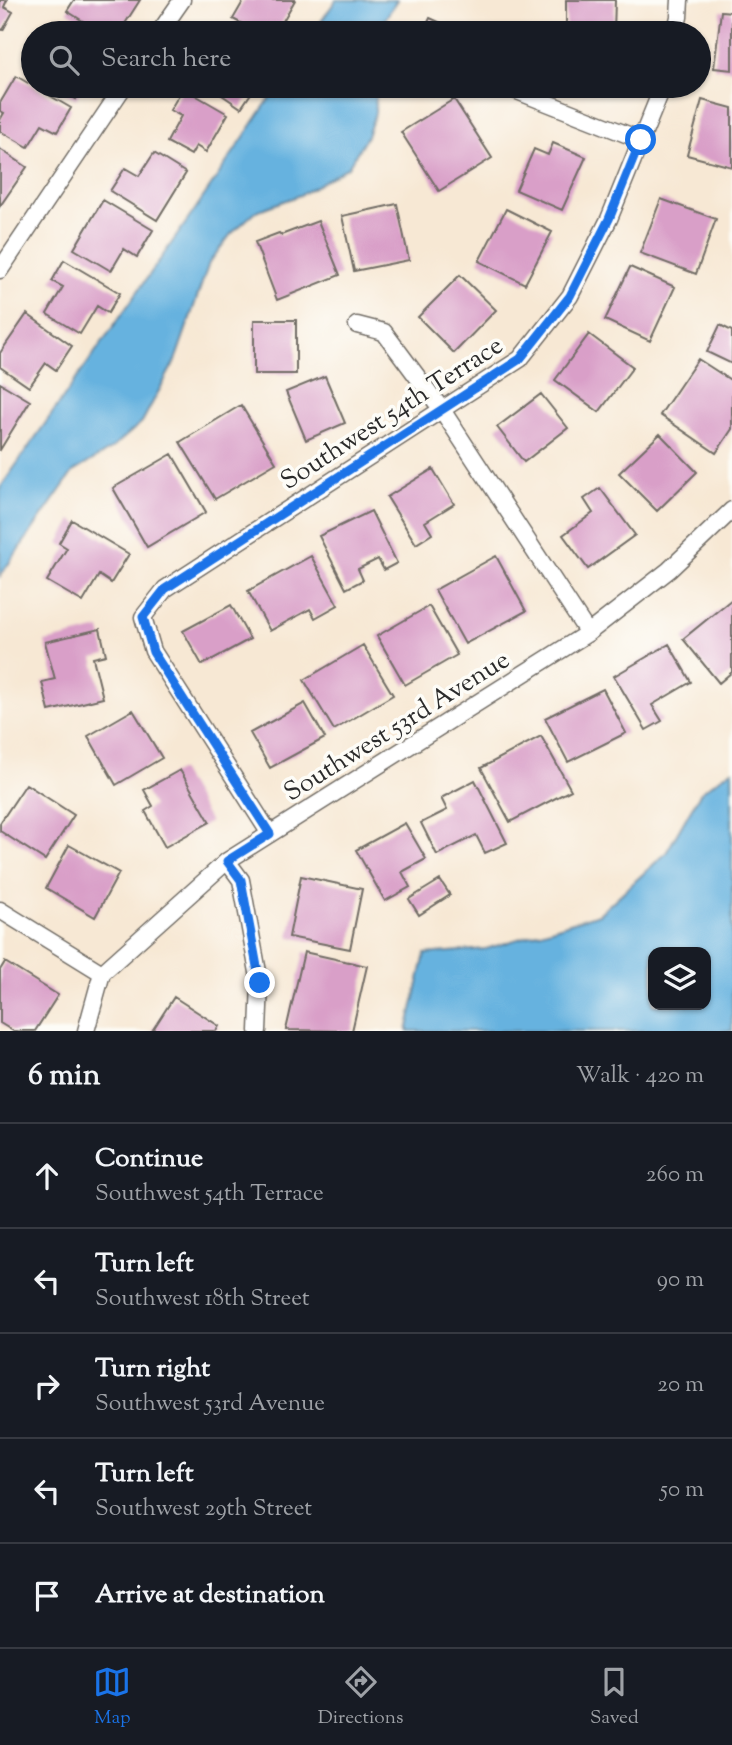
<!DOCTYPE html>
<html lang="en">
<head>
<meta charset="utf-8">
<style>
	body { margin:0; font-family:"Sorts Mill Goudy",serif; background:#242831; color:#f1f3f6 }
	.controls { position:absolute; right:21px; bottom:21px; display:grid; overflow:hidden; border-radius:14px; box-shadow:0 2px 5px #0004 }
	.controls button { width:63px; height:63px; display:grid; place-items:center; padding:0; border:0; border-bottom:2px solid #363941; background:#171b24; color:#f1f3f6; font:35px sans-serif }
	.stop { position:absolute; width:21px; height:21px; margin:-16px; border:5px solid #1a73e8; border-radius:50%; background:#fff }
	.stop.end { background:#1a73e8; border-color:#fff; box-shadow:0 2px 7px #0008 }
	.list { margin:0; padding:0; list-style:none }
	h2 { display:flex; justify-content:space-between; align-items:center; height:91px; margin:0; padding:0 28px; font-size:30px }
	h2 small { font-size:23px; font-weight:400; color:#9ea1a6 }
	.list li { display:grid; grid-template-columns:46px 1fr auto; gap:21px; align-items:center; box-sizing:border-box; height:105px; padding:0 28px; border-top:2px solid #363941 }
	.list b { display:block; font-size:26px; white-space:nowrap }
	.list p { margin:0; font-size:23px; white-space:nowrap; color:#9ea1a6 }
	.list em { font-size:23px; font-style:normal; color:#9ea1a6 }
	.icon { flex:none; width:38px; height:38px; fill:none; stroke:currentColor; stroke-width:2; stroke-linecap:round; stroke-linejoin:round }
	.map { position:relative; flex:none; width:732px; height:1031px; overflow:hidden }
	.search { position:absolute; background:#171b24; box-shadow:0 2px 5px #0004; left:21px; right:21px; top:21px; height:77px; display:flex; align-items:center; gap:18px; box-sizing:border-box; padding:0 24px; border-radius:38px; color:#9ea1a6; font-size:26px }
	.sheet { height:616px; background:#171b24 }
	nav { display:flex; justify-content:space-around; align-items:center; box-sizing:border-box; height:98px; border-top:2px solid #363941; background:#171b24; font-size:19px; color:#9ea1a6 }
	nav a { display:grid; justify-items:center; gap:4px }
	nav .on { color:#1a73e8 }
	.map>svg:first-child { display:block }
	.water { fill:#66b2df; stroke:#486e85; stroke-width:2; fill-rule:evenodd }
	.building { fill:#d99fc8 }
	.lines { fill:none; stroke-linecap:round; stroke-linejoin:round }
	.minor-casing { stroke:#726d66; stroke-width:19 }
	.minor { stroke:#fff; stroke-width:16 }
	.route { stroke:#1a73e8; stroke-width:9 }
	.labels { text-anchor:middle; stroke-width:7; stroke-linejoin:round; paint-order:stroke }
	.street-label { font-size:26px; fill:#2b2b2b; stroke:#fdfcf7 }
</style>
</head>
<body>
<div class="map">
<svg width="732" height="1031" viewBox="0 0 732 1031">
	<rect width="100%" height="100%" fill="#fdfcf7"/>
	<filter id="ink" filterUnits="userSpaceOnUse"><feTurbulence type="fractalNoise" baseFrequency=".0143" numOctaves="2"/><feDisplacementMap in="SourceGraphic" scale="14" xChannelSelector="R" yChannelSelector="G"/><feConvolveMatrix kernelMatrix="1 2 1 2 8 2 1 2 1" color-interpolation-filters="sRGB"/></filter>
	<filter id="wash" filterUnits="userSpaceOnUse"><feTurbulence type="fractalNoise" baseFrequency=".00686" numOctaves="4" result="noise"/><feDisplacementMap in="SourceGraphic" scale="28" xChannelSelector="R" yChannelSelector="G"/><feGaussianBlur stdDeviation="1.57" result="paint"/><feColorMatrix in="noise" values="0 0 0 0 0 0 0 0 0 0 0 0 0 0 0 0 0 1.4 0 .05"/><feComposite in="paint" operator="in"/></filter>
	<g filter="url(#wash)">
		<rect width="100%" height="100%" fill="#f7e8d4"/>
		<path class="water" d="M336 0H397L384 21 380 33H313Z
			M278 86H376L375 113 367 136 348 167 300 195 256 211 231 234 209 263 175 361 142 422 111 449 73 472 0 576V488L192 214Z
			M732 770V1031H407L425 954 486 949 599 914 666 853 701 792ZM706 952V1005H653V952Z"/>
		<g id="blocks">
			<path class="building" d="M0 0H7L4 7 13 12 3 30 0 29Z
				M74 0H140L119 33H102L67 11Z
				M244 0H295L279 28 288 33H259L233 19Z
				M566 0H615L614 33H566Z
				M721 11 732 12V70L714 68Z
				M430 18 463 33H423Z
				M16 76 71 108 57 132 42 124 28 147 0 131V120L4 113 0 111V103Z
				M54 86H83L76 99Z
				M209 86H256L241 108Z
				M183 88 228 114 206 152 196 146 191 155 167 142 181 116 170 110Z
				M454 99 492 158 439 191 401 132Z
				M702 100 732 108V167L687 155Z
				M553 143 586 157 562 210 516 190 534 149 548 155Z
				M0 149 27 167 0 206Z
				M154 153 186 173 157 220 110 191 125 168 139 176Z
				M661 199 716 219 696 274 640 253Z
				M103 200 153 230 137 257 124 249 111 271 74 249Z
				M397 204 409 260 354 271 342 216Z
				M506 209 552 232 525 284 479 261Z
				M318 221 340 275 277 300 255 242 279 233 281 235Z
				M64 260 120 293 108 313 97 306 80 334 47 314 63 287 52 281Z
				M630 267 675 287 650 341 605 320Z
				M460 275 496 310 454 353 418 317Z
				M27 314 72 346 56 370 46 363 29 387 0 367V353Z
				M254 320H296V374H254Z
				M720 325 732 331V364L707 352Z
				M589 334 633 367 599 412 555 380Z
				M698 359 732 381V429L716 453 660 415Z
				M325 376 345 423 306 440 286 392Z
				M0 383 30 401 0 450Z
				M541 394 568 428 524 462 497 427Z
				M241 405 276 463 215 499 180 442Z
				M660 434 697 472 657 511 619 473Z
				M172 454 206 512 147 547 113 488Z
				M433 469 454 504 425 522 432 534 416 544 387 497Z
				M600 488 635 535 588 569 563 535 593 513 584 499Z
				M371 511 397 563 384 570 378 559 358 569 363 580 346 589 319 536Z
				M72 520 129 554 111 583 99 575 83 602 47 581 67 548 59 543Z
				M311 556 338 605 315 618 310 609 270 631 248 591Z
				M496 556 526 611 465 644 435 590Z
				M732 599V672L719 683 683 639Z
				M231 605 250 639 202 665 183 631Z
				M429 606 457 655 405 685 377 636Z
				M100 629 106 655 93 658 103 698 49 711 42 682 55 679 45 642Z
				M669 644 691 682 652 705 662 721 646 730 614 676Z
				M363 645 393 695 334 730 304 680Z
				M603 689 626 733 568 762 545 718Z
				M305 703 325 738 270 768 250 733Z
				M133 710 162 758 116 785 88 736Z
				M541 736 571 790 510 822 481 768Z
				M180 770 210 822 165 847 145 811 153 806 144 790Z
				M475 780 507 843 485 853 476 835 437 855 421 823 447 810 441 798Z
				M26 784 74 815 45 860 0 831V823Z
				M405 823 426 859 402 872 410 887 385 901 356 850Z
				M69 845 119 873 95 917 46 888Z
				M301 876 362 889 350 949 289 937Z
				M440 880 450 895 419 915 409 899Z
				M304 952 367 966 352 1031 286 1030Z
				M5 962 58 995 35 1031H13L0 1023V970Z
				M174 997 219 1026 216 1031H152Z"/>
		</g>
	</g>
	<g filter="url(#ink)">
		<use href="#blocks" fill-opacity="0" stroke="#726d66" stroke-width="2"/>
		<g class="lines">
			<defs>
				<path id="minor" d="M159 33 182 0
					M675 33 679 17 680 0
					M512 89 641 140
					M0 270 124 86
					M357 325 384 332 442 410 588 633
					M270 834 153 651 143 617 165 589 520 359 570 296 609 219 663 86
					M227 861 241 880 260 983 258 1031
					M0 910 102 973
					M86 1031 102 973 227 861 588 633 669 570 732 510"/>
			</defs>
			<use href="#minor" class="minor-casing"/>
			<use href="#minor" class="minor"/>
		</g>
	</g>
	<g class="lines" filter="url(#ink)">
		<path class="route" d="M260 983 241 880 227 861 270 834 153 652 143 617 165 589 520 359 570 296 609 219 641 140"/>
	</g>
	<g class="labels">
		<g class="street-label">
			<text transform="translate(391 412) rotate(-33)" y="9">Southwest 54th Terrace</text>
			<text transform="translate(396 725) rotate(-32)" y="9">Southwest 53rd Avenue</text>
		</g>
	</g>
</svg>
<div class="controls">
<button><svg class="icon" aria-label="layers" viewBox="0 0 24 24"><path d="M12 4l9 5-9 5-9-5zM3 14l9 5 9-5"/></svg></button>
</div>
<div class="stop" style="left:641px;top:140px"></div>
<div class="stop end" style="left:260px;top:983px"></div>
<div class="search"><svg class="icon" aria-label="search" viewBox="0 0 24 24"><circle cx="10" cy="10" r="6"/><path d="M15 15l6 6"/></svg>Search here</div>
</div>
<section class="sheet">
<h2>6 min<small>Walk · 420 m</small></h2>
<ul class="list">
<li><svg class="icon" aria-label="ahead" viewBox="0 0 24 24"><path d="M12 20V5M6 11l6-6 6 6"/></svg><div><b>Continue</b><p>Southwest 54th Terrace</p></div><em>260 m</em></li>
<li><svg class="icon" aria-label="left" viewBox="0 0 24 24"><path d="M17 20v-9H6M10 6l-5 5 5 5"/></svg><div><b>Turn left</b><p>Southwest 18th Street</p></div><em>90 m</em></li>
<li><svg class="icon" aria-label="right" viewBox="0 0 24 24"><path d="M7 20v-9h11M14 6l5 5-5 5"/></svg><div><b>Turn right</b><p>Southwest 53rd Avenue</p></div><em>20 m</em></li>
<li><svg class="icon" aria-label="left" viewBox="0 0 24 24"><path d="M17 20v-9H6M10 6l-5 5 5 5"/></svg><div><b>Turn left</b><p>Southwest 29th Street</p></div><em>50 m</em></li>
<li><svg class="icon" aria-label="arrive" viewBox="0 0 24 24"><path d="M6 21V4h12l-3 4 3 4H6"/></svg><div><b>Arrive at destination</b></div></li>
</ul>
</section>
<nav>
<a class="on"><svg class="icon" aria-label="map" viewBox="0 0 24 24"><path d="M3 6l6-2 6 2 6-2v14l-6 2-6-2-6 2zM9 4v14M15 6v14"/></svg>Map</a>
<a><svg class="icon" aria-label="directions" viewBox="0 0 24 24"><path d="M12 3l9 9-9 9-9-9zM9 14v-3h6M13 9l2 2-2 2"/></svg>Directions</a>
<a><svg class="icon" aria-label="saved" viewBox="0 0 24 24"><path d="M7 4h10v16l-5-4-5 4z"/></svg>Saved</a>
</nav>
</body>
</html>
